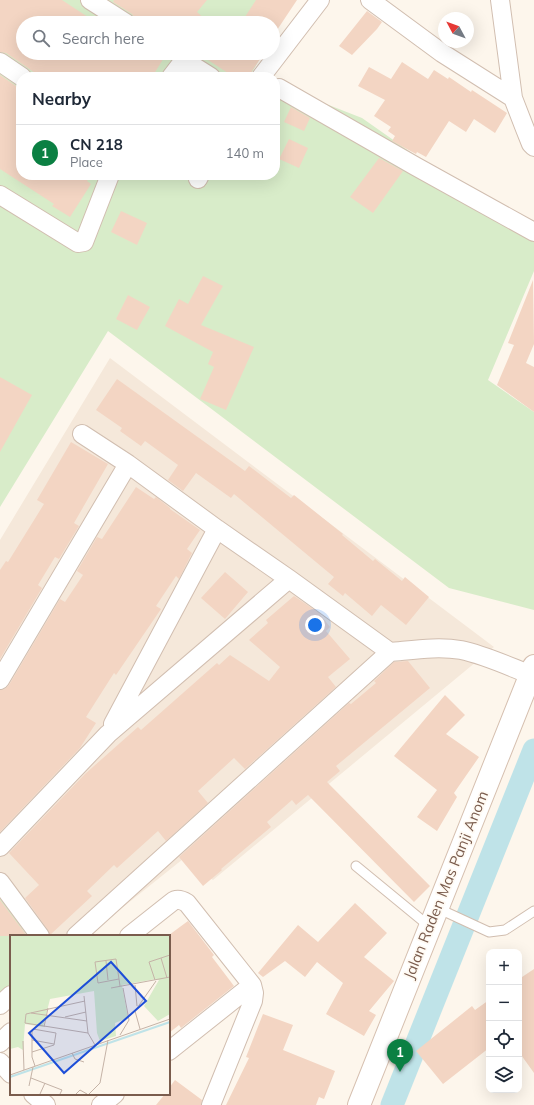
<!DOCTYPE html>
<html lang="en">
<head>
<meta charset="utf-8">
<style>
	body { margin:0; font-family:Mulish,sans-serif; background:#f6f6f7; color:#1f2937 }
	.controls { position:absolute; right:12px; bottom:12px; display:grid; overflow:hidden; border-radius:8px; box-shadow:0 4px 16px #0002 }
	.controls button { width:36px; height:36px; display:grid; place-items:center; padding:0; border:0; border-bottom:1px solid #e0e1e3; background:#fff; color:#1f2937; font:20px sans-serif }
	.compass { position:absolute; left:438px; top:12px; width:36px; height:36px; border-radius:50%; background:#fff; box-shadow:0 4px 16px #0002; rotate:311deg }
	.you { position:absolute; left:315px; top:625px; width:14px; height:14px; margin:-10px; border:3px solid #fff; border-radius:50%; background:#1a73e8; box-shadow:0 0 0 6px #1a73e833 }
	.badge { display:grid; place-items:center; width:26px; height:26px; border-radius:50%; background:#0b8043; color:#fff; font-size:13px; font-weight:700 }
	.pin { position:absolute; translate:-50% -33px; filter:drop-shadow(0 1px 2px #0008) }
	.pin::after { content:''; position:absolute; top:21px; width:14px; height:12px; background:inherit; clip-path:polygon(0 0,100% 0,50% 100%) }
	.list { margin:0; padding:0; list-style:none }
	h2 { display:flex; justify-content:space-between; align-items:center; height:52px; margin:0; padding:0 16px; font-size:17px }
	h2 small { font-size:13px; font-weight:400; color:#747a83 }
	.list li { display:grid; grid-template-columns:26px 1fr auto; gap:12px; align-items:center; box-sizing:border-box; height:56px; padding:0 16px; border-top:1px solid #e0e1e3 }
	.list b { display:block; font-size:15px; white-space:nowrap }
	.list p { margin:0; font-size:13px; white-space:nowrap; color:#747a83 }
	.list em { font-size:13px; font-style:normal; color:#747a83 }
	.icon { flex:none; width:22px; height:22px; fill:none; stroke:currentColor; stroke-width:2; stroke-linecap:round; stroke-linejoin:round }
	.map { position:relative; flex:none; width:534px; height:1105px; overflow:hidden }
	.search { position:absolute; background:#fff; box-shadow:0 4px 16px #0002; left:16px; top:16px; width:264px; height:44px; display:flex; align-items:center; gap:10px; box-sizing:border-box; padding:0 14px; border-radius:22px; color:#747a83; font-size:15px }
	.panel { position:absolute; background:#fff; box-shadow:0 4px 16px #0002; left:16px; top:72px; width:264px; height:108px; border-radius:16px }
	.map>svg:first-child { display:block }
	.residential { fill:#f5e8da }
	.green { fill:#d8ecc9 }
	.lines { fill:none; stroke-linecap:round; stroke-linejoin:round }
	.canal { stroke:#bfe3e8; stroke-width:23 }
	.building { fill:#f3d5c3 }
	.lane-casing { stroke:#d1beb0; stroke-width:11 }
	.street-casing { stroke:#d1beb0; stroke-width:20 }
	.secondary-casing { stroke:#d6c0b0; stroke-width:24 }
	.lane { stroke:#fff; stroke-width:9 }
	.street { stroke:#fff; stroke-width:18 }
	.secondary { stroke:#fff; stroke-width:22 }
	.labels { text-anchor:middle; stroke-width:3.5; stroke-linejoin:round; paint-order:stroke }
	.street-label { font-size:15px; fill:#7a5c4d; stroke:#fffaf3 }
	.inset-river { fill:none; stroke:#bfe3e8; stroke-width:2 }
	.inset-road { fill:none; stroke:#c5b3a7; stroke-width:1 }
	.view { fill:#1d4ed8; fill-opacity:0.15; stroke:#1d4ed8; stroke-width:2 }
	.inset-edge { fill:none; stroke:#7a5c4d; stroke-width:2 }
</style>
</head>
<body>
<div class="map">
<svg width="534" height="1105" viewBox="0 0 534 1105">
	<rect width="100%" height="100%" fill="#fdf6ec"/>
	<path class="residential" d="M110 358 494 647 213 880 183 859 87 936H43L0 876V540Z"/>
	<path class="green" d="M0 0H294L273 23H23V53H263L251 74 257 77H21V175H275V84L362 118 534 239V271L488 380 534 412V610L449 588 108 331 0 507Z
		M0 895 27 936H11V987L0 996Z"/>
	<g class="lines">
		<path class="canal" d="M392 1105 534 750"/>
	</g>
	<path class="building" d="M0 0H62L97 23H23V53H167L152 77H41L6 53 0 52Z
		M114 0H207L197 12 209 23H136L135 18 132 14 113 2Z
		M256 0H297L273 36V23H241Z
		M367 11 382 22 377 29 352 55 339 46Z
		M193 53H264L252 71 251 77H234L199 54 197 56Z
		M402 62 428 79 434 70 448 79 449 77 471 92 472 90 507 113 495 133 474 119 466 132 449 121 426 157 417 152 416 154 392 141 395 136 388 131 391 127 374 116 385 100 358 86 369 67 391 79Z
		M0 75 16 86 21 87V175H92L87 181 91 184 70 217 52 206 54 204 0 169Z
		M291 107 310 118 304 131 284 122Z
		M289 139 308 148 299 168 279 159Z
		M379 158 403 171 373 213 350 197Z
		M121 211 147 223 137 245 111 232Z
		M203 276 223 286 201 325 254 347 226 410 200 399 214 367 208 364 213 352 165 326 179 299 188 304Z
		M533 280 534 344 526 363 534 367V412L497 385 514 345 508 343Z
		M128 295 150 307 137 330 116 319Z
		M0 377 32 395 0 452Z
		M117 379 245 471 249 466 291 498 294 495 343 534 342 535 373 561 375 559 402 581 405 577 429 597 406 625 381 605 372 616 345 593 343 596 328 584 334 577 234 494 231 498 196 473 183 491 168 480 178 465 145 441 141 446 120 431 122 428 96 410Z
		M71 442 108 464 74 523 79 526 59 559 55 557 38 585 42 588 0 659V570L6 561 8 562 44 504 37 500Z
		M136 487 154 499 156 497 170 508V509L200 530 187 549 192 553 179 579 176 576 156 606 161 609 116 675 114 673 86 717 96 723 80 748 0 832V690L5 689 9 685 60 599 65 602 83 575 77 571 97 537 102 539Z
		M225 572 248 592 225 619 201 598Z
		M294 596 319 613 330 627 326 631 350 659 328 677 336 687 245 769 234 758 198 791 208 803 166 841 158 831 117 868 114 865 87 891 92 896 50 935 48 930 25 898 39 885 9 853 85 774 138 727 141 730 217 663 219 665 230 655 269 681 280 667 249 640 268 623 266 620Z
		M408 661 430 688 336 766 340 771 327 782 430 886 414 902 308 795 296 805 292 800 267 822 271 827 221 869 222 870 203 886 179 857 349 703 351 704 376 683 374 681 394 662Z
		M445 695 465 715 446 734 479 757 454 793 457 797 437 831 417 817 437 790 394 756Z
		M0 900 27 936H0Z
		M355 903 387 933 364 957 394 981 369 1011 376 1015 364 1036 326 1014 343 983 317 962 305 977 285 961 263 977 258 973 298 925 318 942Z
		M188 921 214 955 212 957 234 986 181 1028 179 1025 169 1033V935Z
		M534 969V1073L519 1052V979Z
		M489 1000V1048L443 1084 416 1051 472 1006 475 1010Z
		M263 1014 293 1025 283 1050 335 1071 324 1099 319 1097 316 1105H226L249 1058 246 1057Z
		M175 1080 202 1100 201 1105H156L165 1094H169V1088Z"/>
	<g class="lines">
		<defs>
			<path id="lane" d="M356 866 429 926
				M437 908 489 932 505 930 534 911"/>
			<path id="street" d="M90 0 126 23
				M370 0 442 53 513 98
				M500 0 513 98 525 129 531 144 534 147
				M0 62 22 77
				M171 77 184 60 211 77
				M261 77 320 0
				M279 88 415 166 534 232
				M198 179 200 175
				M0 195 78 243 84 242 110 175
				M82 434 128 464 217 529 289 579 390 652
				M0 680 128 464
				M113 724 217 529
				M0 847 108 734 289 579
				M0 882 40 936
				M76 936 390 652C413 650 438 646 461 650 485 655 508 666 531 675
				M129 936 172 902C177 898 182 900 187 903L252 985 254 993 253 1001 211 1105
				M0 1005 11 995
				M0 1043 11 1032
				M169 1051 252 985
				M0 1062 11 1074
				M33 1094 46 1105
				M101 1105 115 1094"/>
			<path id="secondary" d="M359 1105 534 666"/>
		</defs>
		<use href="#lane" class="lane-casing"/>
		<use href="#street" class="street-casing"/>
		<use href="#secondary" class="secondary-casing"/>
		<use href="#lane" class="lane"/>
		<use href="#street" class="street"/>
		<use href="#secondary" class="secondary"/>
	</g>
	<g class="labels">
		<g class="street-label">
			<text transform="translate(446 885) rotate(-68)" y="5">Jalan Raden Mas Panji Anom</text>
		</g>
	</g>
	<g transform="translate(10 935)">
		<rect width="160" height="160" fill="#fdf6ec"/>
		<path d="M0 1H160V79L148 86 134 71 149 45 146 44 112 50 118 83 105 88 106 101 90 106 87 98 84 56 40 64 33 92 15 89 13 115 8 112 0 114Z" fill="#d8ecc9"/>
		<path class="inset-river" d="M0 142 160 87"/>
		<path class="inset-road" d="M151 23 157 43M96 26 98 45M109 44 106 24 85 27 88 48 109 44 110 51M145 45 139 27 160 20M125 50 127 71M101 53 160 42M74 61 78 98 85 110M75 66 16 79 15 88 78 98M21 78 77 86M55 82 76 77M34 92 38 73M130 94 125 76 146 46M110 100 119 85 113 53M22 105 44 109M13 106 14 135M22 117 44 110 46 98 23 94 22 97V122L25 131M62 118 65 124 74 127M0 140 160 84M21 143 52 155 50 159M19 151 23 132M30 159 35 148M66 159 70 155 77 159M79 159 90 148 98 105"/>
		<path class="view" d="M101 27 136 66 54 138 19 98Z"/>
		<rect width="160" height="160" class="inset-edge"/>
	</g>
</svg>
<div class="controls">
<button>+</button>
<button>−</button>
<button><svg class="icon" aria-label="locate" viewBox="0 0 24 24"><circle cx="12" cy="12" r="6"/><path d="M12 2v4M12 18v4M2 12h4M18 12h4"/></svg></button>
<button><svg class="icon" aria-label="layers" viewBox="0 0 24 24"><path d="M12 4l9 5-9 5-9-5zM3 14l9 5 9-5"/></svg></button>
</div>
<svg class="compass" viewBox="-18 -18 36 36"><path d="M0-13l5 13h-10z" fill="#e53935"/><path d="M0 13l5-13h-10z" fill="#747a83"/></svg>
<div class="you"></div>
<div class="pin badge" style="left:400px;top:1072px">1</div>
<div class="search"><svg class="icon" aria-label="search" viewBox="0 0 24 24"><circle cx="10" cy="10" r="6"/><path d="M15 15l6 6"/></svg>Search here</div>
<section class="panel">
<h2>Nearby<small></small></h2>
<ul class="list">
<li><span class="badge">1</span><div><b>CN 218</b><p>Place</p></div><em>140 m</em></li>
</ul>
</section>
</div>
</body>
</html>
